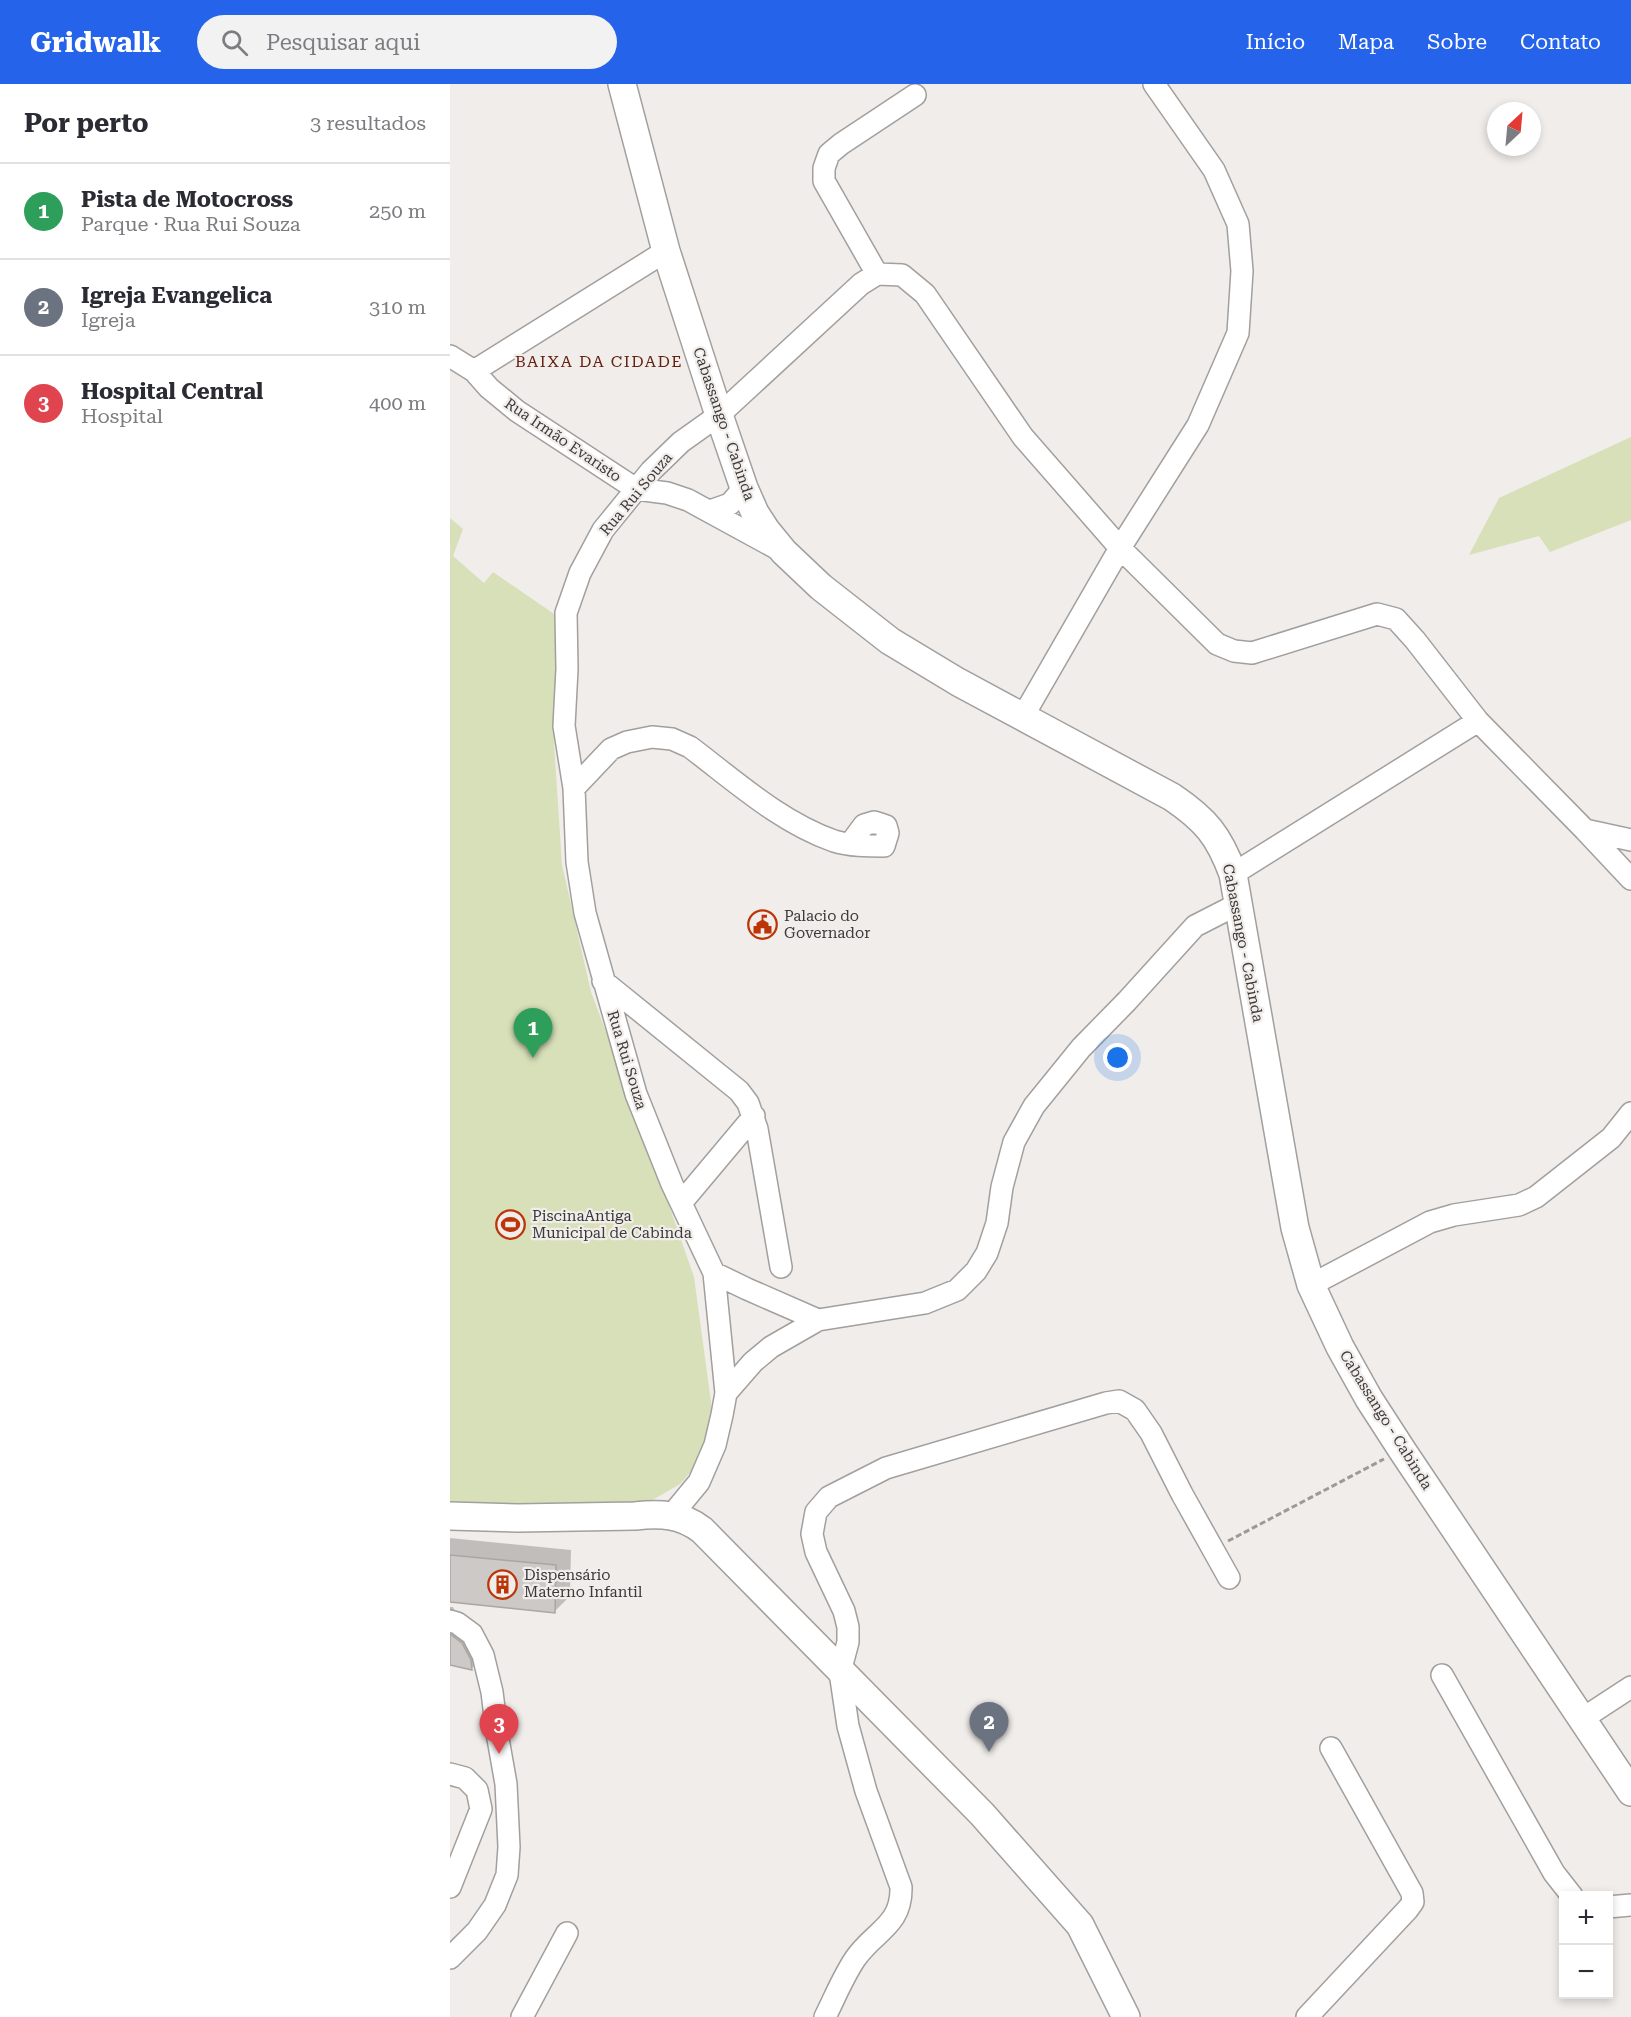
<!DOCTYPE html>
<html lang="pt">
<head>
<meta charset="utf-8">
<style>
	body { margin:0; font-family:"Roboto Serif",serif; background:#f2f2f3; color:#2b2b33 }
	.controls { position:absolute; right:18px; bottom:18px; display:grid; overflow:hidden; border-radius:0px; box-shadow:0 3px 9px #0003 }
	.controls button { width:54px; height:54px; display:grid; place-items:center; padding:0; border:0; border-bottom:2px solid #e1e1e2; background:#fff; color:#2b2b33; font:30px sans-serif }
	.compass { position:absolute; left:1037px; top:18px; width:54px; height:54px; border-radius:50%; background:#fff; box-shadow:0 3px 9px #0003; rotate:26deg }
	.you { position:absolute; left:668px; top:974px; width:21px; height:21px; margin:-15px; border:4px solid #fff; border-radius:50%; background:#1a73e8; box-shadow:0 0 0 9px #1a73e833 }
	.badge { display:grid; place-items:center; width:39px; height:39px; border-radius:50%; background:#2563eb; color:#fff; font-size:20px; font-weight:700 }
	.pin { position:absolute; translate:-50% -50px; filter:drop-shadow(0 2px 3px #0008) }
	.pin::after { content:''; position:absolute; top:32px; width:21px; height:18px; background:inherit; clip-path:polygon(0 0,100% 0,50% 100%) }
	.list { margin:0; padding:0; list-style:none }
	h2 { display:flex; justify-content:space-between; align-items:center; height:78px; margin:0; padding:0 24px; font-size:26px }
	h2 small { font-size:20px; font-weight:400; color:#7c7c81 }
	.list li { display:grid; grid-template-columns:39px 1fr auto; gap:18px; align-items:center; box-sizing:border-box; height:96px; padding:0 24px; border-top:2px solid #e1e1e2 }
	.list b { display:block; font-size:22px; white-space:nowrap }
	.list p { margin:0; font-size:20px; white-space:nowrap; color:#7c7c81 }
	.list em { font-size:20px; font-style:normal; color:#7c7c81 }
	.icon { flex:none; width:33px; height:33px; fill:none; stroke:currentColor; stroke-width:2; stroke-linecap:round; stroke-linejoin:round }
	.map { position:relative; flex:none; width:1181px; height:1933px; overflow:hidden }
	header { display:flex; align-items:center; gap:36px; box-sizing:border-box; height:84px; padding:0 30px; background:#2563eb; color:#fff }
	header strong { font-size:28px }
	nav { display:flex; gap:33px; margin-inline-start:auto; font-size:21px }
	.search { width:420px; height:54px; background:#f2f2f3; display:flex; align-items:center; gap:15px; box-sizing:border-box; padding:0 21px; border-radius:33px; color:#7c7c81; font-size:22px }
	main { display:flex }
	aside { flex:1; background:#fff }
	.map>svg:first-child { display:block }
	.green { fill:#d7e0b8 }
	.shadow { fill:#0003 }
	.building { fill:#cdc9c7; stroke:#aaa6a4; stroke-width:1.5 }
	.lines { fill:none; stroke-linecap:round; stroke-linejoin:round }
	.minor-casing { stroke:#a29f9d; stroke-width:24 }
	.major-casing { stroke:#a29f9d; stroke-width:30 }
	.path { stroke:#9c9a98; stroke-width:3; stroke-dasharray:6 3; stroke-linecap:butt }
	.minor { stroke:#fff; stroke-width:21 }
	.major { stroke:#fff; stroke-width:27 }
	.labels { text-anchor:middle; stroke-width:4.5; stroke-linejoin:round; paint-order:stroke }
	.street-label { font-size:15px; fill:#3b3a39; stroke:#f1edea }
	.poi-label { font-size:15px; fill:#3b3a39; stroke:#f1edea; text-anchor:start }
	.neighbourhood-label { font-size:16px; letter-spacing:1.5px; fill:#632110; stroke:#f1edea }
</style>
</head>
<body>
<header>
<strong>Gridwalk</strong>
<div class="search"><svg class="icon" aria-label="search" viewBox="0 0 24 24"><circle cx="10" cy="10" r="6"/><path d="M15 15l6 6"/></svg>Pesquisar aqui</div>
<nav><a>Início</a><a>Mapa</a><a>Sobre</a><a>Contato</a></nav>
</header>
<main>
<aside>
<h2>Por perto<small>3 resultados</small></h2>
<ul class="list">
<li><span class="badge" style="background:#2e9e5b">1</span><div><b>Pista de Motocross</b><p>Parque · Rua Rui Souza</p></div><em>250 m</em></li>
<li><span class="badge" style="background:#6b7280">2</span><div><b>Igreja Evangelica</b><p>Igreja</p></div><em>310 m</em></li>
<li><span class="badge" style="background:#e0444e">3</span><div><b>Hospital Central</b><p>Hospital</p></div><em>400 m</em></li>
</ul>
</aside>
<div class="map">
<svg width="1181" height="1933" viewBox="0 0 1181 1933">
	<rect width="100%" height="100%" fill="#f1edea"/>
	<path class="green" d="M1181 353V436L1100 468 1089 452 1019 471 1049 414Z
		M0 434 13 445 3 472 34 499 43 488 107 532 104 659 112 781 141 908 191 1041 244 1193 261 1318 262 1346 250 1377 230 1400 199 1418 0 1422Z"/>
	<path class="shadow" d="M0 1454 121 1466 120 1512 105 1527 0 1516Z
		M0 1523H3L7 1531 37 1569 21 1585 0 1579Z"/>
	<path class="building" d="M0 1471 106 1481 105 1529 0 1518Z
		M0 1550 12 1559 21 1576 22 1586 0 1581Z"/>
	<g class="lines">
		<defs>
			<path id="minor" d="M427 190 374 97V84L379 70 391 60 465 11
				M0 272 24 287 39 304 67 327 186 405 217 409 238 416 326 464
				M24 287 216 167
				M260 427 280 420 294 404
				M572 634 670 464 748 341 788 249 792 187 788 140 764 86 704 0
				M124 704 161 665 177 658 202 653 222 655 240 663C285 697 330 738 384 757 400 762 417 762 434 762L438 749 436 742 424 738 414 741 400 760
				M1135 746 1181 795
				M783 790 1028 637
				M153 897 289 1007 298 1019 307 1045 331 1183
				M231 1119 304 1032
				M264 1189 297 1205 368 1236 475 1219 507 1206 526 1187 537 1169 547 1139 552 1103 564 1058 584 1022 631 964 677 917 745 842 788 820
				M861 1201 980 1138 1004 1131 1069 1121 1086 1113 1161 1054 1181 1029
				M276 1309 303 1278 321 1263 368 1236
				M221 1432 249 1398 265 1361 272 1331 276 1309 264 1189 222 1100 186 1010 135 829 127 778 124 704 114 642 117 585 116 529 130 489 153 446 201 387 231 358 269 331 411 200 427 190 452 191 475 210 573 353 670 464 767 560 784 567 802 569 927 530 946 535 965 556 1028 637 1135 746 1181 756
				M0 1537 7 1539 22 1550 33 1571 42 1608 47 1649 56 1700 59 1763 57 1791 45 1821 27 1847 0 1874
				M992 1591 1104 1789 1122 1812
				M1132 1635 1181 1603
				M0 1690 15 1694 27 1706 31 1725 0 1803
				M1158 1823 1181 1821
				M72 1933 117 1849
				M375 1933C385 1913 393 1893 405 1875 424 1847 452 1842 451 1803L416 1707 398 1642 390 1588 398 1558V1543L394 1527 366 1468 362 1450 366 1428 379 1413 436 1384 656 1319 669 1317 685 1326 701 1349 732 1410 779 1494
				M857 1933 958 1825 963 1818 962 1809 881 1664"/>
			<path id="major" d="M172 0 216 167 269 331 294 404 305 429 316 446 334 468 371 503 440 557 508 598 722 713C756 736 769 752 783 790L845 1144 861 1201 890 1263 919 1315 952 1366 1181 1708
				M0 1432 68 1434 185 1432C211 1429 231 1430 252 1446L532 1730 630 1841 676 1933"/>
		</defs>
		<use href="#minor" class="minor-casing"/>
		<use href="#major" class="major-casing"/>
		<path class="path" d="M778 1457 934 1375"/>
		<use href="#minor" class="minor"/>
		<use href="#major" class="major"/>
	</g>
	<defs>
		<symbol id="civic-ring" viewBox="-11 -11 22 22"><circle r="9.5" fill="#f1edea" stroke="#bd3407" stroke-width="1.5"/><path d="M-.6-6.5H3V-4.5H.6V-3L4-1V1h2V6H-6V1h2V-1L-.6-3ZM-1.2 2.5V6h2.4V2.5Z" fill="#bd3407"/></symbol>
		<symbol id="stadium-ring" viewBox="-11 -11 22 22"><circle r="9.5" fill="#f1edea" stroke="#bd3407" stroke-width="1.5"/><path d="M0-5a6.5 5 0 1 0 0 10a6.5 5 0 1 0 0-10ZM-3.5-1.8h7v3.6h-7Z" fill="#bd3407"/></symbol>
		<symbol id="building-ring" viewBox="-11 -11 22 22"><circle r="9.5" fill="#f1edea" stroke="#bd3407" stroke-width="1.5"/><path d="M-4-6H4V6H1V3H-1V6H-4ZM-2.5-4.3h1.7v1.8h-1.7ZM.8-4.3h1.7v1.8H.8ZM-2.5-1h1.7V.8h-1.7ZM.8-1h1.7V.8H.8Z" fill="#bd3407"/></symbol>
	</defs>
	<g fill-rule="evenodd">
		<use href="#civic-ring" x="296" y="824" width="33" height="33"/>
		<use href="#stadium-ring" x="44" y="1124" width="33" height="33"/>
		<use href="#building-ring" x="36" y="1484" width="33" height="33"/>
	</g>
	<g class="labels">
		<g class="street-label">
			<text transform="translate(274 340) rotate(71)" y="5">Cabassango - Cabinda</text>
			<text transform="translate(113 356) rotate(34)" y="5">Rua Irmão Evaristo</text>
			<text transform="translate(186 410) rotate(-50)" y="5">Rua Rui Souza</text>
			<text transform="translate(793 859) rotate(79)" y="5">Cabassango - Cabinda</text>
			<text transform="translate(177 976) rotate(73)" y="5">Rua Rui Souza</text>
			<text transform="translate(936 1336) rotate(58)" y="5">Cabassango - Cabinda</text>
		</g>
		<g class="poi-label">
			<text x="334" y="837">Palacio do<tspan x="334" dy="17">Governador</tspan></text>
			<text x="82" y="1137">PiscinaAntiga<tspan x="82" dy="17">Municipal de Cabinda</tspan></text>
			<text x="74" y="1496">Dispensário<tspan x="74" dy="17">Materno Infantil</tspan></text>
		</g>
		<g class="neighbourhood-label">
			<text x="149" y="283">BAIXA DA CIDADE</text>
		</g>
	</g>
</svg>
<div class="controls">
<button>+</button>
<button>−</button>
</div>
<svg class="compass" viewBox="-18 -18 36 36"><path d="M0-13l5 13h-10z" fill="#e53935"/><path d="M0 13l5-13h-10z" fill="#7c7c81"/></svg>
<div class="you"></div>
<div class="pin badge" style="left:83px;top:974px;background:#2e9e5b">1</div>
<div class="pin badge" style="left:539px;top:1668px;background:#6b7280">2</div>
<div class="pin badge" style="left:49px;top:1670px;background:#e0444e">3</div>
</div>
</main>
</body>
</html>
